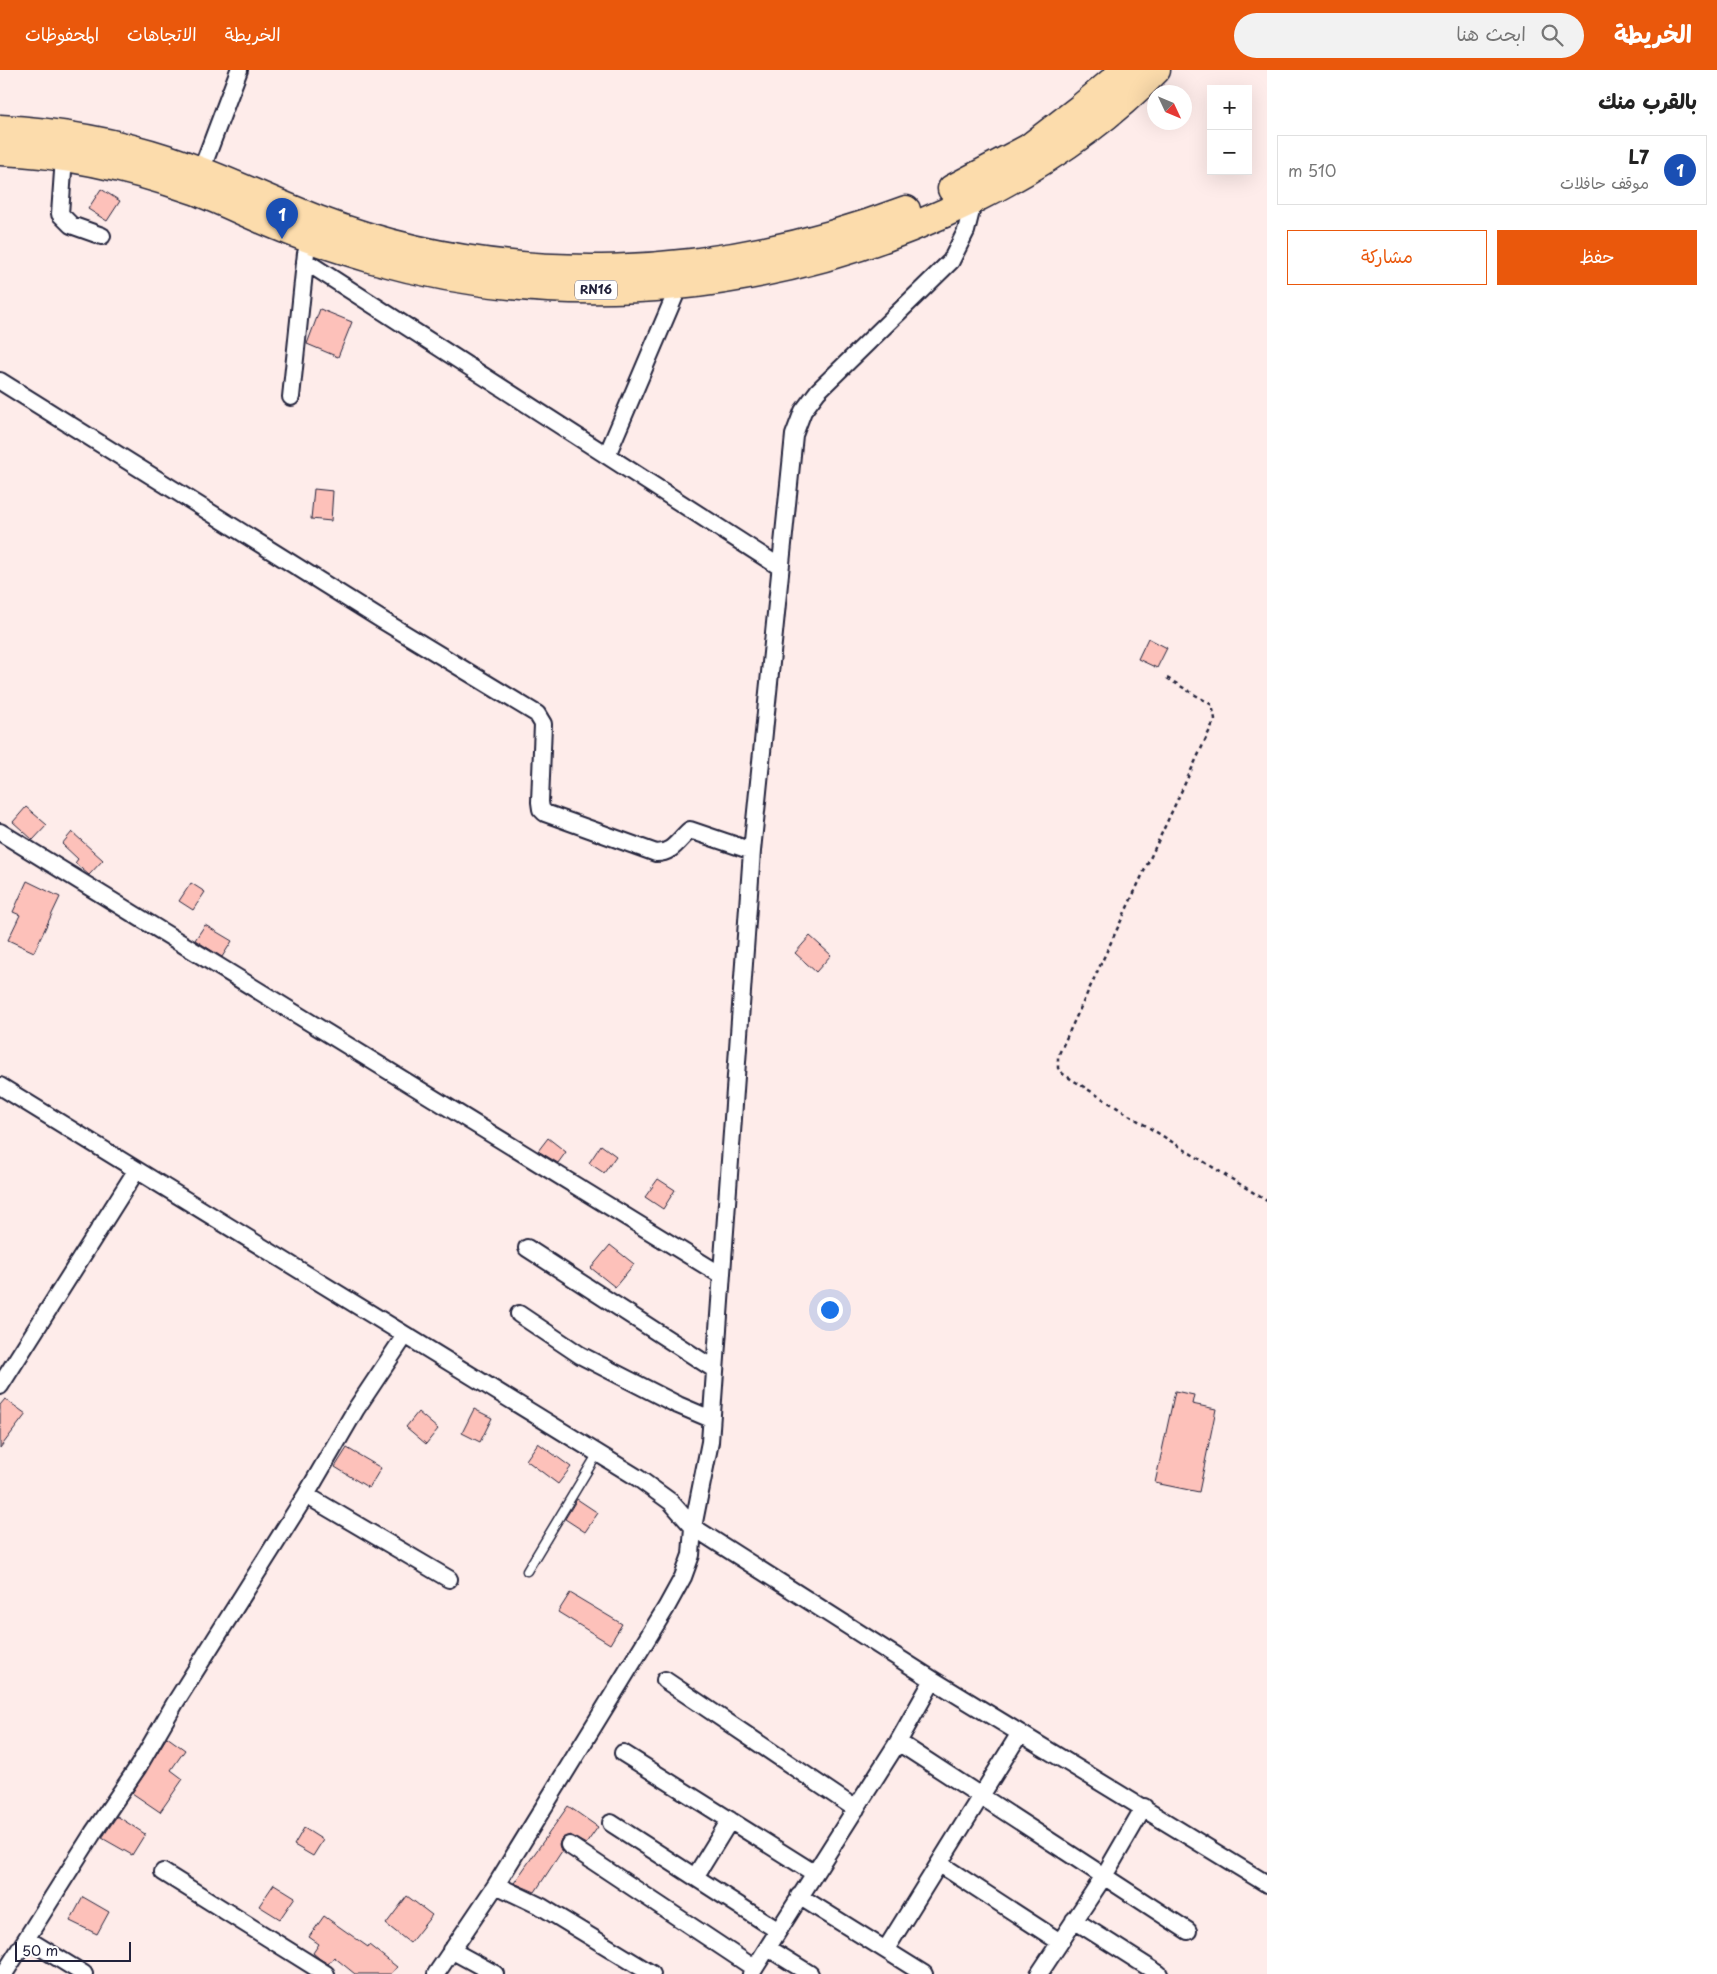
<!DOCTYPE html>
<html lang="ar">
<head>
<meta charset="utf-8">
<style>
	body { margin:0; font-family:"Playpen Sans","Playpen Sans Arabic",sans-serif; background:#f2f2f2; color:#222; direction:rtl }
	.controls { position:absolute; right:15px; top:15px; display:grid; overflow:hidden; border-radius:0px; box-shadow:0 5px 20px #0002 }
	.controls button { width:45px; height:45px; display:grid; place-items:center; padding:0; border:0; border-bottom:1px solid #e0e0e0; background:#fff; color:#222; font:25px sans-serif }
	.compass { position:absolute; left:1147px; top:15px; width:45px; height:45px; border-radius:50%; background:#fff; box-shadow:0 5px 20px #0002; rotate:134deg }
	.scale { position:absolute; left:15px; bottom:12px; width:116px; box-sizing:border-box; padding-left:5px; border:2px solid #22223b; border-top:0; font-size:14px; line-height:18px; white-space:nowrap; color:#22223b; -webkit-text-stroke:4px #fff; paint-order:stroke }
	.you { position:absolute; left:829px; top:1239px; width:18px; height:18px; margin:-12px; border:4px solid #fff; border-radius:50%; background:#1a73e8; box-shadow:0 0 0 8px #1a73e833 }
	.badge { display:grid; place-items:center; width:32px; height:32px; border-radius:50%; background:#ea580c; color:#fff; font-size:16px; font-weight:700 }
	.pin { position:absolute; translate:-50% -41px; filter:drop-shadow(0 1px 2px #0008) }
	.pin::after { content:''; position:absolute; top:26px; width:18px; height:15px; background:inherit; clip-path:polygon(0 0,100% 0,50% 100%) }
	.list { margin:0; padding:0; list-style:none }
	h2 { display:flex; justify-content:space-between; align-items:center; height:65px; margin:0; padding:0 20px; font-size:21px }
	h2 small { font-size:16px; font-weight:400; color:#767676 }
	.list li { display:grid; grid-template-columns:32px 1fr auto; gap:15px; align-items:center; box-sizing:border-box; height:70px; margin:0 10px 10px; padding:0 10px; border:1px solid #e0e0e0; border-radius:0px }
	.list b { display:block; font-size:19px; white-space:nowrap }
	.list p { margin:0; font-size:16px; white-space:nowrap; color:#767676 }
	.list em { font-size:16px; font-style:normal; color:#767676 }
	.actions { display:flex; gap:10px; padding:15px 20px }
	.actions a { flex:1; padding:11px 0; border:1px solid #ea580c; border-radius:0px; text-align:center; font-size:18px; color:#ea580c }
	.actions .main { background:#ea580c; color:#fff }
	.icon { flex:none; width:28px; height:28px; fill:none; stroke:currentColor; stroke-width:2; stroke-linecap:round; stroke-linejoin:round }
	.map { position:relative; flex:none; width:1267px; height:1904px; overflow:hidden; direction:ltr }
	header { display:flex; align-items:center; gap:30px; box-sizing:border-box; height:70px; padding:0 25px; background:#ea580c; color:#fff }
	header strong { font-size:24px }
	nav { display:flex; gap:28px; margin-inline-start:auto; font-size:18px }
	.search { width:350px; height:45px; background:#f2f2f2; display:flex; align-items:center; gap:12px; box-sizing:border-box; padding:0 18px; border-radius:28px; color:#767676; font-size:19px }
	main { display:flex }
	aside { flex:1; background:#fff }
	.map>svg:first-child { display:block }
	.building { fill:#fdc1ba; stroke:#22223b }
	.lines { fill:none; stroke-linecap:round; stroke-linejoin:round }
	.service-casing { stroke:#22223b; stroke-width:11 }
	.minor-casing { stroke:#22223b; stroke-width:20 }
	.trunk-casing { stroke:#22223b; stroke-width:31 }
	.path { stroke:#22223b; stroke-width:2.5; stroke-dasharray:4 4; stroke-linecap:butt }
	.service { stroke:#fff; stroke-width:8 }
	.minor { stroke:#fff; stroke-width:16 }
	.trunk { stroke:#fcdcac; stroke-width:28 }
	.labels { text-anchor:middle; stroke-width:4; stroke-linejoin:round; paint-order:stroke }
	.shield { fill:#fff; stroke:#646476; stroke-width:1 }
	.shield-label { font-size:12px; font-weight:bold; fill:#22223b }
</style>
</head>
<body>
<header>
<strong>الخريطة</strong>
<div class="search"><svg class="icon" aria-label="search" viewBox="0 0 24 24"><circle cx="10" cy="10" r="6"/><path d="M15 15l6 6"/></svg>ابحث هنا</div>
<nav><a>الخريطة</a><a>الاتجاهات</a><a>المحفوظات</a></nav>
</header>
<main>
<aside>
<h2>بالقرب منك<small></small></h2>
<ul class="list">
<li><span class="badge" style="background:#1a4fb4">1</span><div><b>L7</b><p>موقف حافلات</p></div><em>510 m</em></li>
</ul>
<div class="actions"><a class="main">حفظ</a><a>مشاركة</a></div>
</aside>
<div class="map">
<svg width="1267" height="1904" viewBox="0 0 1267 1904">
	<rect width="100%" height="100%" fill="#feecea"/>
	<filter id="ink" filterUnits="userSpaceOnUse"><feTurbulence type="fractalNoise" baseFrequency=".02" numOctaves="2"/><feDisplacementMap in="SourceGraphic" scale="10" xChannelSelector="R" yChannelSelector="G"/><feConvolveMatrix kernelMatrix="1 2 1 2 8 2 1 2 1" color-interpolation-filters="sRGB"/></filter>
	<g filter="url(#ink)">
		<path class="building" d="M101 119 120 131 107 151 88 139Z
			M320 239 352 252 338 287 307 274Z
			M314 419 333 421 331 451 311 449Z
			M1148 568 1167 578 1157 598 1138 589Z
			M26 737 47 755 33 770 13 752Z
			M72 762 103 790 89 805 75 793 78 789 62 774Z
			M27 811 60 827 34 882 8 870 20 845 13 842Z
			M191 813 205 822 193 840 179 831Z
			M205 855 232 871 222 887 195 870Z
			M810 866 831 885 816 902 795 883Z
			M548 1068 566 1082 558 1093 538 1081Z
			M601 1075 616 1086 604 1103 589 1093Z
			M658 1109 675 1120 663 1139 645 1127Z
			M610 1175 634 1194 615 1217 591 1198Z
			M1175 1321 1194 1325 1192 1334 1216 1339 1199 1422 1155 1413Z
			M5 1329 26 1344 0 1378V1335Z
			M474 1339 492 1348 480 1372 462 1363Z
			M418 1342 438 1359 426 1374 406 1357Z
			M538 1373 571 1397 558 1414 526 1390Z
			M347 1378 381 1398 369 1418 335 1397Z
			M577 1429 598 1443 585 1462 565 1449Z
			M570 1523 622 1554 610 1574 558 1542Z
			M167 1667 185 1680 171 1700 183 1709 160 1742 132 1723Z
			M568 1736 598 1757 586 1774 570 1765 561 1769 559 1775 562 1781 535 1822 514 1813Z
			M117 1746 145 1764 132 1785 102 1768Z
			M304 1758 323 1770 313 1786 294 1775Z
			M274 1814 295 1827 280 1849 259 1836Z
			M407 1826 432 1845 410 1873 386 1854Z
			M83 1827 109 1842 97 1864 70 1851Z
			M324 1846 368 1877 369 1875 397 1897 391 1904H355L334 1887 328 1894 320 1889 313 1883 319 1874 309 1867Z"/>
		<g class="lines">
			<defs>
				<path id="service" d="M527 1501 598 1383"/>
				<path id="minor" d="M64 87 60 144 71 155 102 166
					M201 101 239 0
					M305 191 780 497
					M0 311 382 550 537 644 543 654 540 732 541 739 545 743 656 783C673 783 678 770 690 760L752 781
					M291 327 306 183
					M607 385 679 216
					M0 762 721 1205
					M0 1016 638 1408 671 1432 693 1457 933 1610 1267 1814
					M527 1178 714 1299
					M519 1244 580 1285 678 1335 711 1349
					M0 1316 136 1101
					M306 1425 449 1509
					M665 1610 856 1739
					M898 1672 1188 1861
					M623 1683 814 1803
					M611 1753 777 1860
					M569 1775 754 1898
					M940 1794 1060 1872
					M163 1802 326 1904
					M695 1807 730 1750
					M496 1815 542 1837 652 1904
					M799 1826 924 1904
					M1074 1850 1159 1904
					M27 1869 84 1904
					M768 1878 810 1904
					M886 1879 1020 1663
					M451 1880 495 1904
					M4 1904 93 1763 138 1697 175 1633 306 1425 356 1339 404 1267
					M436 1904 496 1815 666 1538 683 1507 691 1485 693 1457 710 1372 752 781 794 365 803 341 818 321 951 191 966 161 974 129
					M751 1904 898 1672 933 1610
					M1039 1904 1104 1806 1144 1737"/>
				<path id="trunk" d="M0 59C58 62 115 72 170 90 221 107 269 131 318 150 508 222 719 211 906 140
					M0 81C66 83 131 98 194 120 225 132 254 147 285 159 313 171 343 180 373 189 572 245 785 222 970 131 1039 97 1102 56 1156 0
					M952 119 1029 78 1082 37 1126 0"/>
			</defs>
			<use href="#service" class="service-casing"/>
			<use href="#minor" class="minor-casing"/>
			<use href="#trunk" class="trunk-casing"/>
			<path class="path" d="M1167 608 1212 635 1215 649 1058 986V998L1063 1004 1267 1131"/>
			<use href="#service" class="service"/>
			<use href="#minor" class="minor"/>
			<use href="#trunk" class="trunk"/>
		</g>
	</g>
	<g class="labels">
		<rect class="shield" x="575" y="210.5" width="42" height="19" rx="4"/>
		<g class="shield-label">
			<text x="596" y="224">RN16</text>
		</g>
	</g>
</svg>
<div class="controls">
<button>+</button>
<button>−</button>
</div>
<svg class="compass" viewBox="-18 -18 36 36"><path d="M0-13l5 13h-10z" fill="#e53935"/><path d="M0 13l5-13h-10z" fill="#767676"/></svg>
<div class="scale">50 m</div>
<div class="you"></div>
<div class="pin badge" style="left:282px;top:169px;background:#1a4fb4">1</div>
</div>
</main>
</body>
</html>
